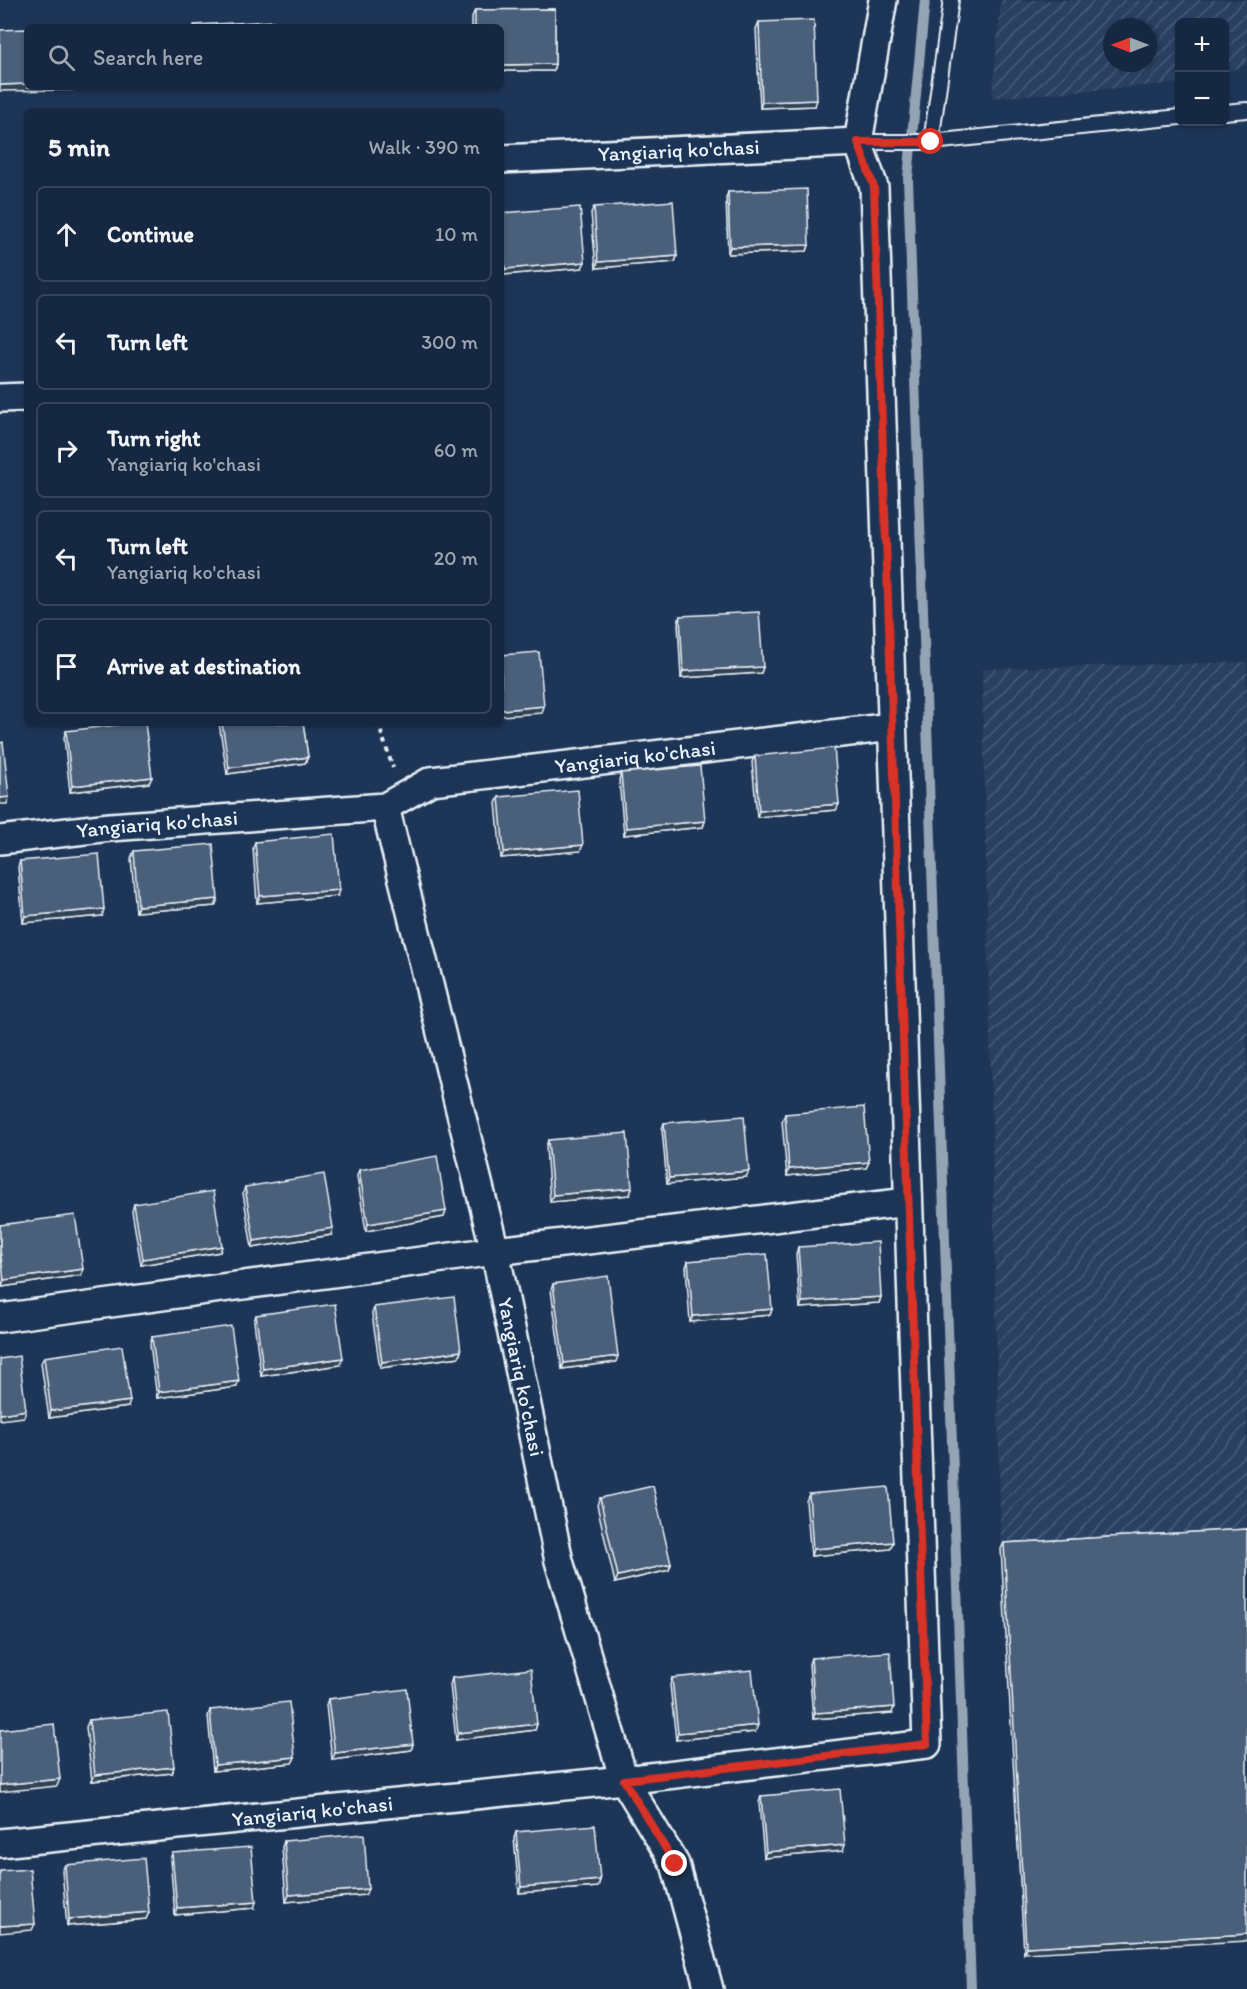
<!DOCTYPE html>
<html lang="en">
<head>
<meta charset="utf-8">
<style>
	body { margin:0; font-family:Itim,sans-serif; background:#23344c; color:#f1f3f6 }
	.controls { position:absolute; right:18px; top:18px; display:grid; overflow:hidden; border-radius:9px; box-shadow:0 2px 4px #0004 }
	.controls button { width:54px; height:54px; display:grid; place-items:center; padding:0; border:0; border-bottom:2px solid #35445a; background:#162841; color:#f1f3f6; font:30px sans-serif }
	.compass { position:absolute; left:1103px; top:18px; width:54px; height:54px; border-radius:50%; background:#162841; box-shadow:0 2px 4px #0004; rotate:270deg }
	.stop { position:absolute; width:18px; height:18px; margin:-14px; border:4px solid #d93025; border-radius:50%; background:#fff }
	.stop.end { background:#d93025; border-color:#fff; box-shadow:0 2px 6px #0008 }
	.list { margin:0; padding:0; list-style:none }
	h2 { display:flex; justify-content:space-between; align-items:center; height:78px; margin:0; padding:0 24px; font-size:26px }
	h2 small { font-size:20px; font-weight:400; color:#9ea6b1 }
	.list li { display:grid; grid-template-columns:39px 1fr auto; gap:18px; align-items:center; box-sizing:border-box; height:96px; margin:0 12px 12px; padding:0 12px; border:2px solid #35445a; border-radius:9px }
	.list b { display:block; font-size:22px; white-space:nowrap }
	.list p { margin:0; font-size:20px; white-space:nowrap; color:#9ea6b1 }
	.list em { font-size:20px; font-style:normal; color:#9ea6b1 }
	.icon { flex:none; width:33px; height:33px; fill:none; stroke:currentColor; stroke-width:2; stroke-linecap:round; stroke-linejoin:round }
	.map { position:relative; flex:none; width:1247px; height:1989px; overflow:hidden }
	.search { position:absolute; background:#162841; box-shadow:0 2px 4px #0004; left:24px; top:24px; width:480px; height:66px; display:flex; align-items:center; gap:15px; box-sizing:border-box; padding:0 21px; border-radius:9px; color:#9ea6b1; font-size:22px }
	.panel { position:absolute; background:#162841; box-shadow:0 2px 4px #0004; left:24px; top:108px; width:480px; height:618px; border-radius:9px }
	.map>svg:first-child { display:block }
	.industrial { fill:url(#industrial-furrows); fill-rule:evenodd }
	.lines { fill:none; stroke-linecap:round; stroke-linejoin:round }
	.stream { stroke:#95a4b5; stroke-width:10 }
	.lane-casing { stroke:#e8f1f8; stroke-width:18 }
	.street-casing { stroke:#e8f1f8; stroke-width:32 }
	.path { stroke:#e8f1f8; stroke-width:4; stroke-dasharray:4.5 4.5; stroke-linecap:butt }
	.lane { stroke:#1d3557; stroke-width:14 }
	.street { stroke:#1d3557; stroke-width:27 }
	.wall { fill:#3f5169; stroke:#e8f1f8; stroke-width:1.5 }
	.shaded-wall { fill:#334255; stroke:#e8f1f8; stroke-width:1.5 }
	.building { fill:#495e7a; stroke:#e8f1f8; stroke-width:1.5 }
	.route { stroke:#d93025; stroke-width:8 }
	.labels { text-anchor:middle; stroke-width:5; stroke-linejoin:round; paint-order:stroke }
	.street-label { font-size:21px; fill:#e8f1f8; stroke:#1d3557 }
</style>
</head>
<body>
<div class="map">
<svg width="1247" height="1989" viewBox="0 0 1247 1989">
	<defs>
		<pattern id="industrial-furrows" width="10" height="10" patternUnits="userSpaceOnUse" patternTransform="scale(1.5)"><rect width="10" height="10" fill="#2a4162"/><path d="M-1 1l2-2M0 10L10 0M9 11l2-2" fill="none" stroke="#495d79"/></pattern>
	</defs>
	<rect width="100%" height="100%" fill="#1d3557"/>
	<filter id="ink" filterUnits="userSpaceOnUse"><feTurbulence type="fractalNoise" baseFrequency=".0167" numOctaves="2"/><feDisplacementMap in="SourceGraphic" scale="12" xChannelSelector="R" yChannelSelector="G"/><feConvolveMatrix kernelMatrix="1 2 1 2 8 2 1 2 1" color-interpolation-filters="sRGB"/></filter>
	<g filter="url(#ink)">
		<path class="industrial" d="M1001 0H1247V65L1225 73 1224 22H1180L1179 83 992 98ZM1112 27H1148V63H1112Z
			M1247 662V1533L1001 1549 982 669Z"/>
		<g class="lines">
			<path class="stream" d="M925 0 908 178 971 1989"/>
			<defs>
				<path id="lane" d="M1224 112 1247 110
					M858 142H931L1180 117
					M931 142 951 0"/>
				<g id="street">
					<path id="s1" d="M501 159 858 142"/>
					<path d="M0 398 27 397"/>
					<path id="s2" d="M385 807 495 1251 559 1561 624 1780 675 1864 709 1989"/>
					<path id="s3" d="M0 840 110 827 385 807 431 781 892 727"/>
					<path d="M0 1318 495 1251 908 1202"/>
					<path id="s4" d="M0 1843 624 1780 927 1744 874 187 858 142 883 0"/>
				</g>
			</defs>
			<use href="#lane" class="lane-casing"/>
			<use href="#street" class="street-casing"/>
			<path class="path" d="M378 723 393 768"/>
			<use href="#lane" class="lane"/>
			<use href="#street" class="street"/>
		</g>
		<path class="wall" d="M555 9V64L553 71H501V27H472V17L475 10Z
			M759 22 815 106 760 108 756 29Z
			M728 192 809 245 807 251 728 254 726 198Z
			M594 207 677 256 675 262 596 268 591 213Z
			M501 213 582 268 503 275 501 248Z
			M680 616 763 667 761 673 681 678 678 623Z
			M219 723H303L308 757 305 763 227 774Z
			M66 731 152 777 149 783 70 792 64 737Z
			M755 756 839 804 836 810 757 817 752 762Z
			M621 773 705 821 703 827 624 835 619 780Z
			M499 797 580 851 501 858 496 803Z
			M255 842 337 896 257 903 253 848Z
			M134 851 218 899 215 906 136 912 131 858Z
			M20 861 102 916 23 923 18 867Z
			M785 1114 869 1162 866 1168 787 1176 782 1121Z
			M664 1123 746 1177 667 1184 662 1129Z
			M548 1140 630 1195 550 1202 546 1147Z
			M359 1170 446 1211 444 1217 366 1231 357 1176Z
			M245 1187 331 1235 252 1248 243 1193Z
			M134 1204 222 1246 220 1252 141 1265 132 1211Z
			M0 1225 81 1275 2 1287 0 1272Z
			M798 1247 881 1297 879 1303 800 1308 796 1254Z
			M688 1261 772 1309 770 1315 690 1322 686 1267Z
			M553 1284 616 1362 562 1369 551 1290Z
			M374 1307 461 1351 459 1357 380 1368 372 1314Z
			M256 1315 340 1365 261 1376 254 1321Z
			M152 1337 236 1387 157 1398 150 1344Z
			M44 1357 128 1407 49 1418 41 1363Z
			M809 1494 893 1542 890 1549 811 1556 806 1501Z
			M600 1498 671 1564 669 1570 615 1583 597 1505Z
			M1247 1529 1024 1953 1001 1549 1004 1543Z
			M811 1658 892 1713 813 1719 809 1664Z
			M452 1678 537 1724 535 1730 456 1740 450 1685Z
			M672 1678 755 1732 676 1740 670 1685Z
			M328 1699 413 1744 411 1750 332 1760 326 1705Z
			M210 1710 295 1757 292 1763 213 1771 208 1716Z
			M89 1720 172 1773 92 1781 86 1727Z
			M761 1796 843 1851 764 1858 759 1803Z
			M516 1832 600 1880 598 1887 519 1893 514 1838Z
			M284 1841 365 1895 286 1902 282 1847Z
			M172 1853 254 1908 175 1915 170 1860Z
			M65 1865 149 1912 146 1919 67 1926 62 1871Z"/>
		<path class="shaded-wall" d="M555 64 553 71H501V65Z
			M27 84V87H74L73 90 0 91V85Z
			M817 100 815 106 760 108 762 102Z
			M809 245 807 251 728 254 730 247Z
			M677 256 675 262 596 268 598 262Z
			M585 262 582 268 503 275 505 269Z
			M763 667 761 673 681 678 683 671Z
			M544 706 542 713 501 716V710Z
			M308 757 305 763 227 774 229 768Z
			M152 777 149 783 70 792 72 786Z
			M9 797 7 804H0V798Z
			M839 804 836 810 757 817 759 811Z
			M705 821 703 827 624 835 626 828Z
			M583 845 580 851 501 858 504 852Z
			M339 890 337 896 257 903 260 896Z
			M218 899 215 906 136 912 138 906Z
			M104 909 102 916 23 923 25 916Z
			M869 1162 866 1168 787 1176 789 1169Z
			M749 1171 746 1177 667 1184 669 1178Z
			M632 1188 630 1195 550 1202 553 1195Z
			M446 1211 444 1217 366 1231 368 1224Z
			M333 1228 331 1235 252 1248 254 1241Z
			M222 1246 220 1252 141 1265 143 1259Z
			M83 1269 81 1275 2 1287 4 1280Z
			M881 1297 879 1303 800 1308 802 1302Z
			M772 1309 770 1315 690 1322 693 1316Z
			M461 1351 459 1357 380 1368 382 1362Z
			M618 1356 616 1362 562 1369 564 1363Z
			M343 1358 340 1365 261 1376 263 1369Z
			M239 1381 236 1387 157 1398 159 1392Z
			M130 1401 128 1407 49 1418 51 1411Z
			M26 1410 24 1417 0 1420V1414Z
			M893 1542 890 1549 811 1556 813 1549Z
			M671 1564 669 1570 615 1583 618 1576Z
			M894 1707 892 1713 813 1719 815 1713Z
			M537 1724 535 1730 456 1740 458 1733Z
			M758 1725 755 1732 676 1740 678 1733Z
			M413 1744 411 1750 332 1760 335 1753Z
			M295 1757 292 1763 213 1771 215 1765Z
			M174 1767 172 1773 92 1781 95 1775Z
			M60 1779 57 1786 0 1792V1785Z
			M845 1845 843 1851 764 1858 766 1852Z
			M600 1880 598 1887 519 1893 521 1887Z
			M368 1889 365 1895 286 1902 289 1895Z
			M256 1902 254 1908 175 1915 177 1908Z
			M149 1912 146 1919 67 1926 69 1919Z
			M35 1924 32 1930 0 1933V1926Z
			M1247 1934V1941L1024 1953 1026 1947Z"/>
		<path class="building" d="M555 9V64L501 65V27H475V10Z
			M814 20 817 100 762 102 759 22Z
			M274 21V27H194V25Z
			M27 29V84L0 85V30Z
			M807 189 809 245 730 247 728 192Z
			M673 201 677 256 598 262 594 207Z
			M580 207 585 262 505 269 501 213Z
			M759 612 763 667 683 671 680 616Z
			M539 652 544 706 501 710V655Z
			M134 723H145L152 777 72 786 66 731Z
			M222 723H303L308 757 229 768Z
			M3 742 9 797 0 798V743Z
			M834 748 839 804 759 811 755 756Z
			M700 766 705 821 626 828 621 773Z
			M578 790 583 845 504 852 499 797Z
			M334 834 339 890 260 896 255 842Z
			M213 844 218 899 138 906 134 851Z
			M99 854 104 909 25 916 20 861Z
			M864 1107 869 1162 789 1169 785 1114Z
			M744 1116 749 1171 669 1178 664 1123Z
			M627 1133 632 1188 553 1195 548 1140Z
			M437 1156 446 1211 368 1224 359 1170Z
			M324 1174 333 1228 254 1241 245 1187Z
			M213 1191 222 1246 143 1259 134 1204Z
			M75 1215 83 1269 4 1280 0 1249V1225Z
			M878 1242 881 1297 802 1302 798 1247Z
			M767 1254 772 1309 693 1316 688 1261Z
			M608 1276 618 1356 564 1363 553 1284Z
			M454 1297 461 1351 382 1362 374 1307Z
			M335 1304 343 1358 263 1369 256 1315Z
			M231 1326 239 1381 159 1392 152 1337Z
			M122 1346 130 1401 51 1411 44 1357Z
			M19 1356 26 1410 0 1414V1359Z
			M653 1486 671 1564 618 1576 600 1498Z
			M888 1487 893 1542 813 1549 809 1494Z
			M1247 1529V1934L1026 1947 1004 1543Z
			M890 1652 894 1707 815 1713 811 1658Z
			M531 1669 537 1724 458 1733 452 1678Z
			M752 1670 758 1725 678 1733 672 1678Z
			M407 1689 413 1744 335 1753 328 1699Z
			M289 1702 295 1757 215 1765 210 1710Z
			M168 1712 174 1767 95 1775 89 1720Z
			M54 1724 60 1779 0 1785V1730Z
			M840 1789 845 1845 766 1852 761 1796Z
			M595 1825 600 1880 521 1887 516 1832Z
			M364 1834 368 1889 289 1895 284 1841Z
			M251 1847 256 1902 177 1908 172 1853Z
			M144 1858 149 1912 69 1919 65 1865Z
			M30 1869 35 1924 0 1926V1871Z"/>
	</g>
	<g class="lines" filter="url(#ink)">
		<path class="route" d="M675 1864 624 1780 927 1744 874 187 858 142H931"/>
	</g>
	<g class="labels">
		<g class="street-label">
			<text dy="7" stroke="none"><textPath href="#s1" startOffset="178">Yangiariq ko'chasi</textPath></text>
			<text dy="7" stroke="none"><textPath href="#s3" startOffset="645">Yangiariq ko'chasi</textPath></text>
			<text dy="7" stroke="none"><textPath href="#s3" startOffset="158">Yangiariq ko'chasi</textPath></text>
			<text dy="7" stroke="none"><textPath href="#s2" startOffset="586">Yangiariq ko'chasi</textPath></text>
			<text dy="7" stroke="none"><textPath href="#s4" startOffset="314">Yangiariq ko'chasi</textPath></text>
		</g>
	</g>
</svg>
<div class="controls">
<button>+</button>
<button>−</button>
</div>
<svg class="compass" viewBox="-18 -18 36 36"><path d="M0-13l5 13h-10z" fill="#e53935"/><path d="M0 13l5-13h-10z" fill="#9ea6b1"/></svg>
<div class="stop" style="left:931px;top:142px"></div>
<div class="stop end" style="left:675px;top:1864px"></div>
<div class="search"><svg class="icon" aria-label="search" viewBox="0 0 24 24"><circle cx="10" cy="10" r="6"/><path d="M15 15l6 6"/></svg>Search here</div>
<section class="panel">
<h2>5 min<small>Walk · 390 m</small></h2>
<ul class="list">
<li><svg class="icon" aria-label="ahead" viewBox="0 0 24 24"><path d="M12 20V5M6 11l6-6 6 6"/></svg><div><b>Continue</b></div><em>10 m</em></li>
<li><svg class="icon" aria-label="left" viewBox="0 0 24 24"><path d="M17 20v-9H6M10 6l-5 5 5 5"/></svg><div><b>Turn left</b></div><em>300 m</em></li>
<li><svg class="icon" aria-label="right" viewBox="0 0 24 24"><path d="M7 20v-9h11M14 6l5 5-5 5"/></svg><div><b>Turn right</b><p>Yangiariq ko'chasi</p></div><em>60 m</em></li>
<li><svg class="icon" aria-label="left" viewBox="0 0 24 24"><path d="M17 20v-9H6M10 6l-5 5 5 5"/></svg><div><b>Turn left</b><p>Yangiariq ko'chasi</p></div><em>20 m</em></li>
<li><svg class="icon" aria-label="arrive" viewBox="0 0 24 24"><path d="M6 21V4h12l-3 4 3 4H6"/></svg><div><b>Arrive at destination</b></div></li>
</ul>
</section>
</div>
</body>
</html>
